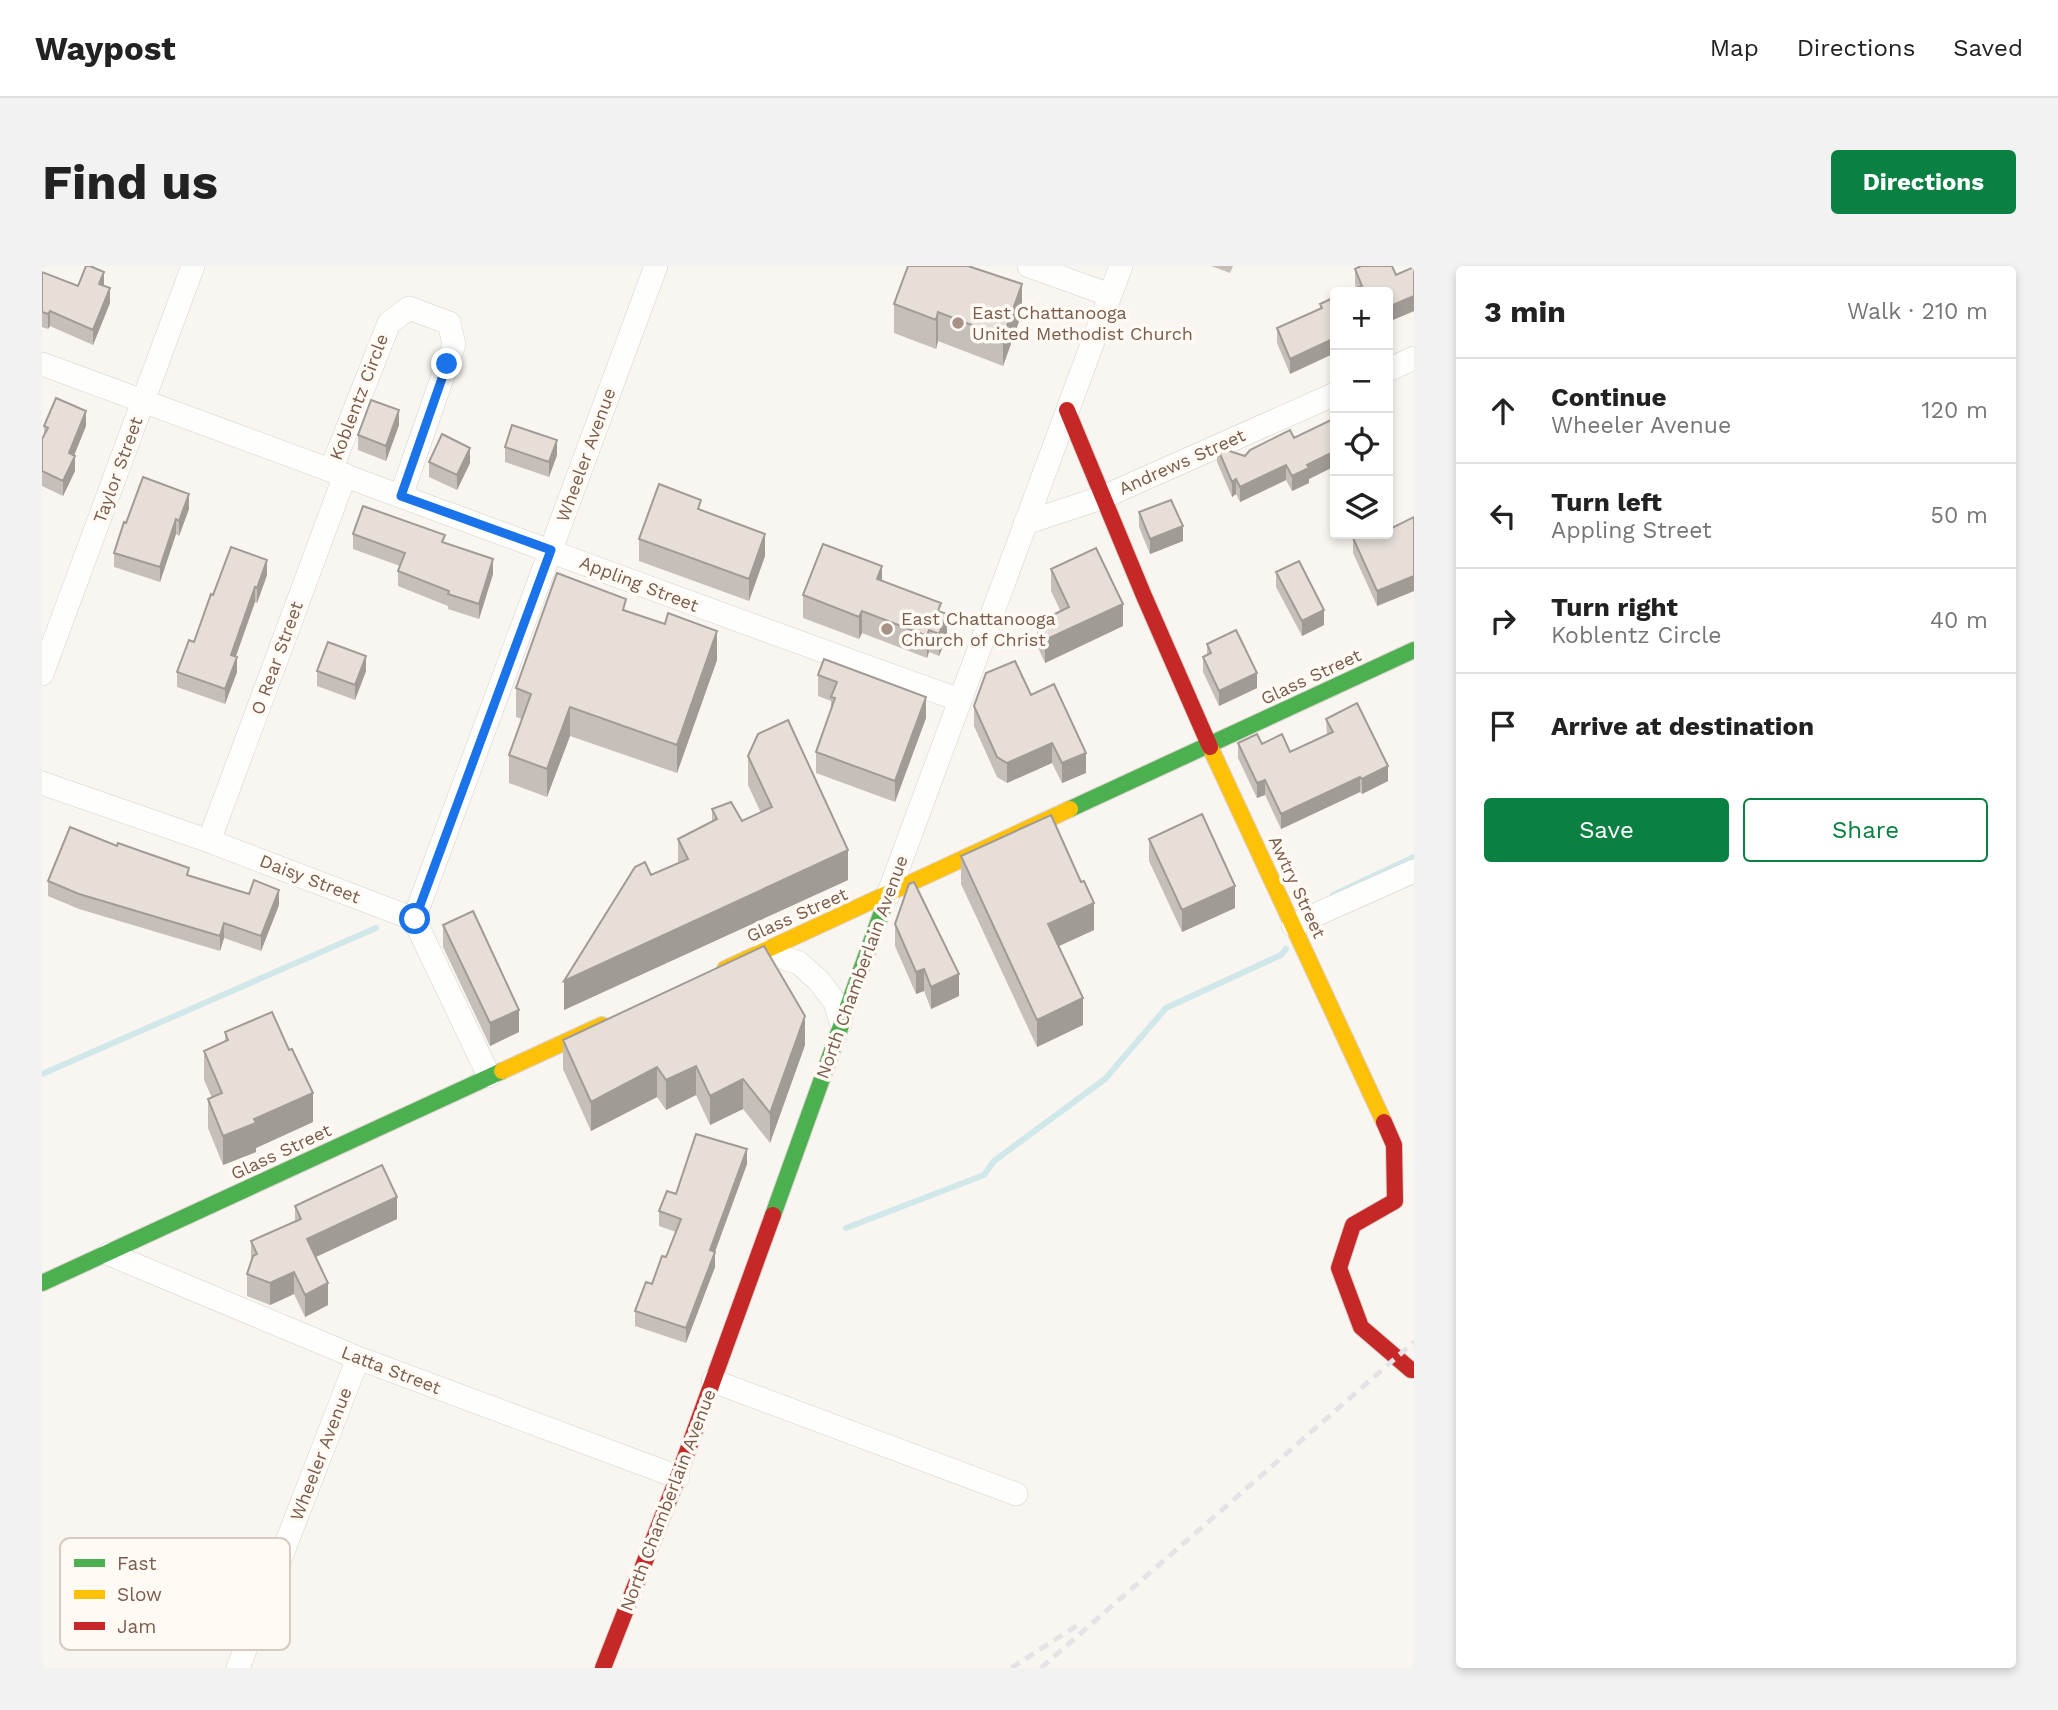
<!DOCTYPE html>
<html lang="en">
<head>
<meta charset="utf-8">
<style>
	body { margin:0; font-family:"Work Sans",sans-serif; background:#f2f2f2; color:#222 }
	.controls { position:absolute; right:21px; top:21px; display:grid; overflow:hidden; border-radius:7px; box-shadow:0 4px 10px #0003 }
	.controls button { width:63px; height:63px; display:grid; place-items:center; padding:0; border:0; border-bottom:2px solid #e0e0e0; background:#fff; color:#222; font:35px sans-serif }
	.stop { position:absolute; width:21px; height:21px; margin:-16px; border:5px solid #1a73e8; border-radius:50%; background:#fff }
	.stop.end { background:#1a73e8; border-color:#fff; box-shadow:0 2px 7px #0008 }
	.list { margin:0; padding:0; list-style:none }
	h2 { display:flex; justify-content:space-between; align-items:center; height:91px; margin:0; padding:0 28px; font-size:30px }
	h2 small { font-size:23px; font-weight:400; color:#767676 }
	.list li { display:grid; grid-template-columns:46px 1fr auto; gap:21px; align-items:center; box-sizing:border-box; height:105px; padding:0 28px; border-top:2px solid #e0e0e0 }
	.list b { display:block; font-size:26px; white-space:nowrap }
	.list p { margin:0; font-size:23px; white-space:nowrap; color:#767676 }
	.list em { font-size:23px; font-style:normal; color:#767676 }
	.actions { display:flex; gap:14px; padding:21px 28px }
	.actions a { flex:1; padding:16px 0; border:2px solid #0b8043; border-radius:7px; text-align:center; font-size:24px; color:#0b8043 }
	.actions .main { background:#0b8043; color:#fff }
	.icon { flex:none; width:38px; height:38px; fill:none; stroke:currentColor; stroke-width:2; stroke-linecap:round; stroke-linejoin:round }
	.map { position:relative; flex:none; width:1372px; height:1402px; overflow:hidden; border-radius:7px }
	header { display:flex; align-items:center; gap:42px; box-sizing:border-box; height:98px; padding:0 35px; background:#fff; border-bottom:2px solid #e0e0e0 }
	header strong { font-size:33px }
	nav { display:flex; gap:38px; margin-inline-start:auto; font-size:24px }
	.intro { display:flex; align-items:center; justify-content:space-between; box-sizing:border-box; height:168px; padding:0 42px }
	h1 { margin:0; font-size:49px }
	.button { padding:18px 32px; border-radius:7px; background:#0b8043; color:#fff; font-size:24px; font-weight:700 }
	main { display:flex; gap:42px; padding:0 42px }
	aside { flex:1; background:#fff; border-radius:7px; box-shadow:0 4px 10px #0003 }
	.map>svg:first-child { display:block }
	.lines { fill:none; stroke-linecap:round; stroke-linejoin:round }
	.stream { stroke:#d0e8ea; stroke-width:6 }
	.street-casing { stroke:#d7d1cb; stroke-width:24 }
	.fast-casing { stroke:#d9d2cb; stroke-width:18 }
	.slow-casing { stroke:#d9d2cb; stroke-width:18 }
	.jam-casing { stroke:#d9d2cb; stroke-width:18 }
	.street { stroke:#fefefd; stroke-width:23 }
	.fast { stroke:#4caf50; stroke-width:16 }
	.slow { stroke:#ffc107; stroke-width:16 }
	.jam { stroke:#c62828; stroke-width:16 }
	.rail { stroke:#e6e3e7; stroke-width:5; stroke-dasharray:10 7; stroke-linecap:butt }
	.wall { fill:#c6bfb9 }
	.shaded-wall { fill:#a19b96 }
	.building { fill:#e6ded7; stroke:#a19b96; stroke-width:2 }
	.route { stroke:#1a73e8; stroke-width:9 }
	.poi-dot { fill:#a69286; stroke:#fffaf3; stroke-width:2.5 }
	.labels { text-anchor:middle; stroke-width:7; stroke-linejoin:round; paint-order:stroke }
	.poi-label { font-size:18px; fill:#7a5c4d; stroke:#fffaf3; text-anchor:start }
	.street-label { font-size:18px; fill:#7a5c4d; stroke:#fffaf3 }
	.key { fill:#fffaf3; stroke:#d7cbc1; stroke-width:2 }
	.key-label { font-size:19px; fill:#7a5c4d }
</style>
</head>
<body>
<header>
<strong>Waypost</strong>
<nav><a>Map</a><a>Directions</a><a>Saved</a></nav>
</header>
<div class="intro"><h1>Find us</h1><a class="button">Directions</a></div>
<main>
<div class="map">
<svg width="1372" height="1402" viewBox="0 0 1372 1402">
	<rect width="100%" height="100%" fill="#f9f5f0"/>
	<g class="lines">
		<path class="stream" d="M1291 629 1372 591
			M0 808 334 662
			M804 962 942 909 952 895 1063 813 1124 742 1239 689 1244 683"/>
		<defs>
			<path id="street" d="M987 0 1068 29
				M0 98C306 210 611 325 918 434
				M1346 104 1372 92
				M289 204 347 57 367 42 407 57 412 78 359 230
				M983 257 1059 232 1293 128
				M0 408 151 0
				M0 517 167 575 372 653 447 810
				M167 575 303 209
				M846 629 1079 0
				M372 653 614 0
				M1251 659 1372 605
				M722 685 757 697 777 715 793 736 799 756
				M67 988 316 1092 636 1211
				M671 1115 974 1228
				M196 1402 316 1092"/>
			<path id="fast" d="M1028 543 1372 384
				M731 949 846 629
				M0 1017 460 805"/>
			<path id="slow" d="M1168 481 1342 856
				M683 703 1028 543
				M460 805 560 759"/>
			<path id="jam" d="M1025 144 1102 330 1168 481
				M1342 856 1352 879 1353 935 1311 959 1297 1002 1319 1061 1369 1104H1372
				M561 1402 636 1211 731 949"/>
		</defs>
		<use href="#street" class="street-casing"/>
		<use href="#fast" class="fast-casing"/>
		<use href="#slow" class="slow-casing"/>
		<use href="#jam" class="jam-casing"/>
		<use href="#street" class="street"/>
		<use href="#fast" class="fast"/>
		<use href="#slow" class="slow"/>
		<use href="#jam" class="jam"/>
		<path class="rail" d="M969 1402 1039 1357
			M999 1402 1372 1076"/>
	</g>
	<path class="wall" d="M930 0V2L980 47 961 100 896 75 894 83 852 67V38Z
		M1169 0H1191L1188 7Z
		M1372 1V45L1346 56 1314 22 1313 18V3L1354 9Z
		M0 6 36 20H62L68 37 51 79 8 60 6 63 0 61Z
		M1293 31 1248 108 1235 77V62L1278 43V38Z
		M1293 152V200L1267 213V217L1250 225 1244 214 1198 236 1194 228 1190 231 1175 196V181L1203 190 1252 172Z
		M357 159 344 195 316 184V169Z
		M2 160H44L32 189 33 205 21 230 0 220V173L2 169Z
		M463 181 515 189 507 211 463 196Z
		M387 196 428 197 415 224 387 211Z
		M147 243 137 270 134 268 118 316 72 301V287L84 257Z
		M659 245 723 290 707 335 597 295V273Z
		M1097 246 1141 275 1108 288 1097 261Z
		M1372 251V325L1335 340 1311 287V272L1348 263Z
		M311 268 403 277 451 308 437 353 406 343V340L356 320V305L358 300 311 283Z
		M1009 303 1081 360 1003 397 995 379V357L1019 346 1009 325Z
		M1234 306 1282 359 1260 370 1234 321Z
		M225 309 215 337 213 336 194 390 195 406 183 438 135 421V406L152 376 171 329Z
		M840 315 899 346 905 370 897 390 887 386 885 392 820 367 817 373 761 352V329Z
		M584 345 675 394 635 507 528 470 505 531 467 517V489L480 453 474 451V422Z
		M1165 378 1215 422 1177 440 1161 406V391L1165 389Z
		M275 405H324L313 434 275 420Z
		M776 409 884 452 853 536 774 507V486L789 444V435L776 430Z
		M989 429 1044 507 1020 517 1010 497 965 517 955 511 932 460V440Z
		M1284 453 1346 515 1320 528 1318 526 1239 563 1223 529 1215 532 1196 492V477L1220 478 1248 486 1285 469Z
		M706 490 806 614 522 744 609 609 636 597V573L670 555V543L700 555 719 547 706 519Z
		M1107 573 1193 642 1140 666 1107 595Z
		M919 590 1052 664 1017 680 1041 759 995 781 919 618Z
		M147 609 237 639 219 685 182 672 178 685 37 643 6 630V615Z
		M853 658 917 730 889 743 882 725 874 728 853 680Z
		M401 659 477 766 448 780 401 681Z
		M183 766 271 856 214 882V886L181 899 166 862V833L170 832 162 814V785L183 776Z
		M521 774 763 779 728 877 701 843 668 859 654 829 624 844 615 831 549 865 521 803Z
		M705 898 673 986V1001L644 1077 593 1060V1045L624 991 634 966 617 960V945L634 928Z
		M253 940 355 953 274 991 286 1039 263 1051 252 1028 228 1039 205 1030V1008L209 996V975L253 955Z"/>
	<path class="shaded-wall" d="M62 6V21L57 18Z
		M980 18V47L961 100V71Z
		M68 22V37L51 79V64Z
		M1372 30V45L1346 56V41Z
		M8 45V60L6 63V48Z
		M896 46V75L894 83V54Z
		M1293 72V87L1248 108V93Z
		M357 144V159L344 195V180Z
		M44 145V160L27 202V187Z
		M515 174V189L507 211V196Z
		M428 182V197L415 224V209Z
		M1293 185V200L1267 213V217L1250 225V210L1265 199Z
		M33 190V205L21 230V215Z
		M1244 199V214L1198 236V221Z
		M1194 213V228L1190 231V216Z
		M147 228V243L137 270V255Z
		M134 253V268L118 316V301Z
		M1141 260V275L1108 288V273Z
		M723 268V290L707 335V313Z
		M451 293V308L437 353V338Z
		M225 294V309L215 337V322Z
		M840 300V322L835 313Z
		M1372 310V325L1335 340V325Z
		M213 321V336L189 404V389Z
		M1081 338V360L1003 397V374Z
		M1282 344V359L1260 370V355Z
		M820 345V367L817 373V351Z
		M905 348V370L897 390V368Z
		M887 364V386L885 392V370Z
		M675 365V394L635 507V479Z
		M324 390V405L313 434V419Z
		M195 391V406L183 438V423Z
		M1215 407V422L1177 440V425Z
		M884 431V452L853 536V515Z
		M528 441V470L505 531V503Z
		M1010 477V497L965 517V497Z
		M1044 487V507L1020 517V497Z
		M1346 500V515L1320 528V513Z
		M1318 511V526L1239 563V548Z
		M1223 514V529L1215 532V517Z
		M806 584V614L522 744V715Z
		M1193 620V642L1140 666V644Z
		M237 624V639L219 685V670Z
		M1052 637V664L1006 685V658Z
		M182 657V672L178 685V670Z
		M882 703V725L874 728V706Z
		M917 708V730L889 743V721Z
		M1041 732V759L995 781V754Z
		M477 744V766L448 780V757Z
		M763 750V779L728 877V847Z
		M654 800V829L624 844V814Z
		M615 801V831L549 865V836Z
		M701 813V843L668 859V830Z
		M271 827V856L214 882V886L181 899V870L212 853Z
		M705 883V898L668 999 673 986V1001L644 1077V1062L668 984Z
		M355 931V953L265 995V973Z
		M252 1006V1028L228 1039V1017Z
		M286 1017V1039L263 1051V1029Z"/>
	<path class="building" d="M44 0H48L62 6 57 18 68 22 51 64 8 45 6 48 0 46V6L36 20Z
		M866 0H926L980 18 961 71 896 46 894 54 852 38Z
		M1319 0H1350L1354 9 1372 1V30L1346 41V26H1305L1320 20 1313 3Z
		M1293 31V72L1248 93 1235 62 1280 42 1278 38Z
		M14 132 44 145 27 187 33 190 21 215 0 205V173L6 162 2 160Z
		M329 134 357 144 344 180 316 169Z
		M1293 152V185L1265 199 1267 202 1250 210 1244 199 1198 221 1194 213 1190 216 1175 181 1203 190 1208 184 1248 164 1252 172Z
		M470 159 515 174 507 196 463 181Z
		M400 168 428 182 415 209 387 196Z
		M101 211 147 228 137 255 134 253 118 301 72 287 82 256 84 257Z
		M617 218 659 234 656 243 723 268 707 313 597 273Z
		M1129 234 1141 260 1108 273 1097 246Z
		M321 240 403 269 400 276 451 293 437 338 406 328 407 325 356 305 363 287 311 268Z
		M1372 251V310L1335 325 1311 272 1319 268H1346V259L1348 263Z
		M781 278 840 300 835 313 899 337 896 345 905 348 897 368 887 364 885 370 820 345 817 351 761 329Z
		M189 281 225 294 215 322 213 321 189 389 195 391 183 423 135 406 147 374 152 376 169 328 171 329Z
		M1054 282 1081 338 1003 374 995 357 1027 341 1009 303Z
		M1257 295 1282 344 1260 355 1234 306Z
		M515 307 584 333 581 344 623 358 626 347 675 365 635 479 528 441 505 503 467 489 489 428 474 422Z
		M1194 364 1215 407 1177 425 1161 391 1169 387 1165 378Z
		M286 376 324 390 313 419 275 405Z
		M782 393 884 431 853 515 774 486 793 432 789 431 795 416 776 409Z
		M973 395 989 429 1012 418 1044 487 1020 497 1010 477 965 497 955 491 932 440 944 407Z
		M1315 437 1346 500 1320 513 1318 511 1239 548 1223 514 1215 517 1196 477 1215 468 1220 478 1240 468 1248 486 1291 466 1284 453Z
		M746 454 806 584 522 715 593 601 603 596 609 609 646 593 636 573 675 553 670 543 689 536 700 555 730 541 706 490 716 468Z
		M1160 548 1193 620 1140 644 1107 573Z
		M1009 549 1039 616 1042 615 1052 637 1006 658 1041 732 995 754 919 590Z
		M28 561 75 580 76 577 147 602 145 609 207 628 212 614 237 624 219 670 182 657 178 670 37 628 6 615Z
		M872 616 917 708 889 721 882 703 874 706 853 658 867 618Z
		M431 645 477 744 448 757 401 659Z
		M722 680 763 750 728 847 701 813 668 830 654 800 624 814 615 801 549 836 521 774Z
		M230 746 247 784 250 783 271 827 212 853 214 857 181 870 166 833 180 827 162 785 186 774 183 766Z
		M654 868 705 883 668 984 673 986 644 1062 593 1045 604 1016 610 1018 620 990 624 991 639 953 617 945 625 925 634 928Z
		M340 899 355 931 265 973 286 1017 263 1029 252 1006 228 1017 205 1008 211 990 215 988 209 975 259 953 253 940Z"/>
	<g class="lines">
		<path class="route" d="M373 653 509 284 359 230 405 98"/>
	</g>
	<g class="poi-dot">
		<circle cx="916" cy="57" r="7"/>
		<circle cx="845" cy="363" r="7"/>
	</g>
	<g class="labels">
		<g class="poi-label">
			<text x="930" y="53">East Chattanooga<tspan x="930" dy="21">United Methodist Church</tspan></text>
			<text x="859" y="359">East Chattanooga<tspan x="859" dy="21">Church of Christ</tspan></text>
		</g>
		<g class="street-label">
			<text transform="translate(317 131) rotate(-69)" y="6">Koblentz Circle</text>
			<text transform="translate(544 189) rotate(-70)" y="6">Wheeler Avenue</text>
			<text transform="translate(1140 196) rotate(-24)" y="6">Andrews Street</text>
			<text transform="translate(76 204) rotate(-70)" y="6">Taylor Street</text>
			<text transform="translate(597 318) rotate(21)" y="6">Appling Street</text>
			<text transform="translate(235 392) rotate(-70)" y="6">O Rear Street</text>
			<text transform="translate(1269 411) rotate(-25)" y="6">Glass Street</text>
			<text transform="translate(268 613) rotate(21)" y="6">Daisy Street</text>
			<text transform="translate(1255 621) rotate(65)" y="6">Awtry Street</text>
			<text transform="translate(755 649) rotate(-24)" y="6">Glass Street</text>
			<text transform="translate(820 701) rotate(-70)" y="6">North Chamberlain Avenue</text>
			<text transform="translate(239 886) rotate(-25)" y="6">Glass Street</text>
			<text transform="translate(349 1104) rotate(21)" y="6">Latta Street</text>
			<text transform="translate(279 1188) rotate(-69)" y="6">Wheeler Avenue</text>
			<text transform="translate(626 1234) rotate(-69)" y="6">North Chamberlain Avenue</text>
		</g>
	</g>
	<rect x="18" y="1272" width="230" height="112" rx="10" class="key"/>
	<rect x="32" y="1293" width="31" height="8" fill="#4caf50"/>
	<rect x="32" y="1324" width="31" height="9" fill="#ffc107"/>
	<rect x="32" y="1356" width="31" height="8" fill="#c62828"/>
	<g class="key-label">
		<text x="75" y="1304">Fast</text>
		<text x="75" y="1335">Slow</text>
		<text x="75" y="1367">Jam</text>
	</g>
</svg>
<div class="controls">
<button>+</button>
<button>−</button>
<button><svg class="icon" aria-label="locate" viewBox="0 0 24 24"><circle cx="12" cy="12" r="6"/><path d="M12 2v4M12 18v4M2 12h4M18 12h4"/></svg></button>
<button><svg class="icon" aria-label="layers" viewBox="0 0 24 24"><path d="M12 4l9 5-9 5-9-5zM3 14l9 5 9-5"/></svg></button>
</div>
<div class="stop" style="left:373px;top:653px"></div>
<div class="stop end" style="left:405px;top:98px"></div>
</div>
<aside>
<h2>3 min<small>Walk · 210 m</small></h2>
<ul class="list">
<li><svg class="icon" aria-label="ahead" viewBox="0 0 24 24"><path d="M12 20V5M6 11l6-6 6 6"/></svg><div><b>Continue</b><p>Wheeler Avenue</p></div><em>120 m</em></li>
<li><svg class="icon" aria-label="left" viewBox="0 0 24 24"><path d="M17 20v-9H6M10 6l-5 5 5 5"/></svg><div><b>Turn left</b><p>Appling Street</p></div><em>50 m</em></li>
<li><svg class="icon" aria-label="right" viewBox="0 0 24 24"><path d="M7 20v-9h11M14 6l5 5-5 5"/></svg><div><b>Turn right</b><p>Koblentz Circle</p></div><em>40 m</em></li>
<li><svg class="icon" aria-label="arrive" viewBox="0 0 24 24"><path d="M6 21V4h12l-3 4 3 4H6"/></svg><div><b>Arrive at destination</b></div></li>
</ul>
<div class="actions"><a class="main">Save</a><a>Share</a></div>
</aside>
</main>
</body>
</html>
